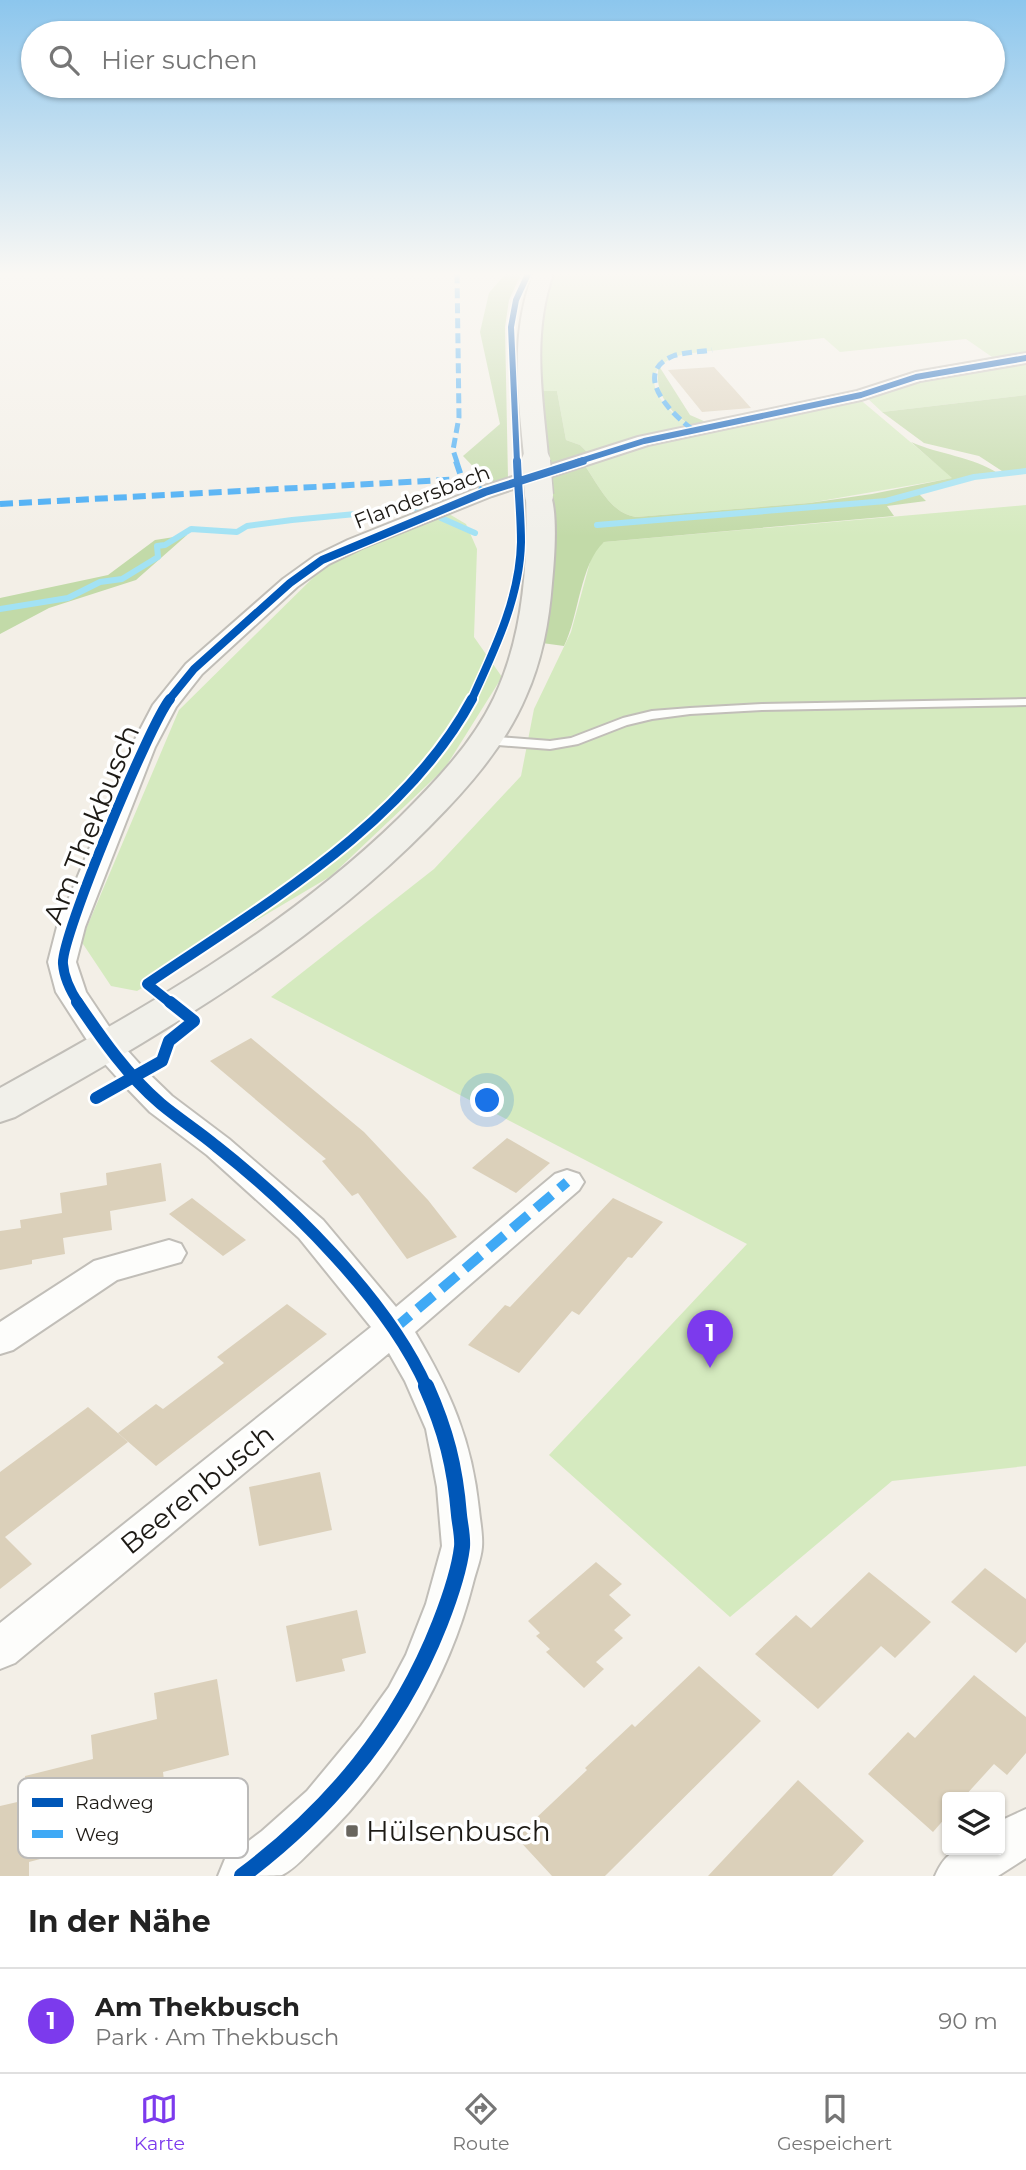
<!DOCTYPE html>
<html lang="de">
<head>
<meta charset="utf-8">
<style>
	body { margin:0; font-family:Montserrat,sans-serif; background:#f6f6f6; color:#222 }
	.controls { position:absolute; right:21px; bottom:21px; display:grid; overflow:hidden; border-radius:7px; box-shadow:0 2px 5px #0004 }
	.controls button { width:63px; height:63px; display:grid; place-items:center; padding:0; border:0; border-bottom:2px solid #e0e0e0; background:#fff; color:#222; font:35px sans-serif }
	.you { position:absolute; left:488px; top:1101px; width:24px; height:24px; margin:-18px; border:5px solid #fff; border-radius:50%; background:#1a73e8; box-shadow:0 0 0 10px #1a73e833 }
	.badge { display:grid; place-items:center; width:46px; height:46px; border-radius:50%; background:#7c3aed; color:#fff; font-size:23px; font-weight:700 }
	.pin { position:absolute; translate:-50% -58px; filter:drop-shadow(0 2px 4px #0008) }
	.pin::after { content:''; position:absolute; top:37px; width:24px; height:21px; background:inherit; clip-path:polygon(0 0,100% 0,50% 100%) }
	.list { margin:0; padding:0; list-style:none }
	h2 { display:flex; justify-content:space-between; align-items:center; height:91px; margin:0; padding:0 28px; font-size:30px }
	h2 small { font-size:23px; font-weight:400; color:#767676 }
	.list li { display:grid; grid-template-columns:46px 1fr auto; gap:21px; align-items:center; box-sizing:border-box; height:105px; padding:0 28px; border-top:2px solid #e0e0e0 }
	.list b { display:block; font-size:26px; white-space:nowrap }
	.list p { margin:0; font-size:23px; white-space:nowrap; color:#767676 }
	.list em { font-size:23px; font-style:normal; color:#767676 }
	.icon { flex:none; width:38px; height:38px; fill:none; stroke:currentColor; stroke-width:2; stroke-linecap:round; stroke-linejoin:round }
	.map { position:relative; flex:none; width:1026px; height:1876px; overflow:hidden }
	.search { position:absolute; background:#fff; box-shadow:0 2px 5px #0004; left:21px; right:21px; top:21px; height:77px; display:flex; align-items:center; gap:18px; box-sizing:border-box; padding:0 24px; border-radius:38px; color:#767676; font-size:26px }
	.sheet { height:196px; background:#fff }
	nav { display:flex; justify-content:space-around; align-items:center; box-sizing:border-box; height:98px; border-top:2px solid #e0e0e0; background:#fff; font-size:19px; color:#767676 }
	nav a { display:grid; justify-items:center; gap:4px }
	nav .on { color:#7c3aed }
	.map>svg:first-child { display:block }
	.green { fill:#d5eabf }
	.forest { fill:#c2daa8 }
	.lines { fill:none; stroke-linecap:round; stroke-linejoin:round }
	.stream { stroke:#a2e2f4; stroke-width:6 }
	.building { fill:#dbd0ba }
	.lane-casing { stroke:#c1beb8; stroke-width:4 }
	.street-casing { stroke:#c1beb8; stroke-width:4 }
	.secondary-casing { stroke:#c1beb8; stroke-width:4 }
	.lane { fill:#fdfdfb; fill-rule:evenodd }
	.street { fill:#fdfdfb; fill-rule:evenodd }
	.secondary { fill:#f1f0ea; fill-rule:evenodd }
	.secondary-bridge-far1-casing { stroke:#c1beb8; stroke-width:24; stroke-linecap:butt }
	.secondary-bridge-casing { stroke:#c1beb8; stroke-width:31; stroke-linecap:butt }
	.secondary-bridge-far1 { stroke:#f1f0ea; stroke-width:22 }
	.secondary-bridge { stroke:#f1f0ea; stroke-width:28 }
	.quiet-far2 { stroke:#3fa9f5; stroke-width:5; stroke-dasharray:10 5; stroke-linecap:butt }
	.quiet-far1 { stroke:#3fa9f5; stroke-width:6; stroke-dasharray:13 6; stroke-linecap:butt }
	.quiet { stroke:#3fa9f5; stroke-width:10; stroke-dasharray:21 10; stroke-linecap:butt }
	.cycleway-far4-casing { stroke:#fff; stroke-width:9 }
	.cycleway-far3-casing { stroke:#fff; stroke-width:11 }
	.cycleway-far2-casing { stroke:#fff; stroke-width:14 }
	.cycleway-far1-casing { stroke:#fff; stroke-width:17 }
	.cycleway-casing { stroke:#fff; stroke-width:20 }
	.cycleway-far4 { stroke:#0057b8; stroke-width:6 }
	.cycleway-far3 { stroke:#0057b8; stroke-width:8 }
	.cycleway-far2 { stroke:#0057b8; stroke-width:10 }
	.cycleway-far1 { stroke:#0057b8; stroke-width:12 }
	.cycleway { stroke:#0057b8; stroke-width:16 }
	.poi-dot { fill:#68655e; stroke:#fff; stroke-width:2.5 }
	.labels { text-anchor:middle; stroke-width:7; stroke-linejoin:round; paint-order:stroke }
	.far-street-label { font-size:21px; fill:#1d1a15; stroke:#fff }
	.near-street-label { font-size:28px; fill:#1d1a15; stroke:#fff }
	.near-poi-label { font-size:28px; fill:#1d1a15; stroke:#fff; text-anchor:start }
	.key { fill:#fff; stroke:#bbbab9; stroke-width:2 }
	.key-label { font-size:19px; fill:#1d1a15 }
</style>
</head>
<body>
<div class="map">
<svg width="1026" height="1876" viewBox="0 0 1026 1876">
	<rect width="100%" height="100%" fill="#f3efe7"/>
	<path class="green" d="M552 274H1026V356L995 359 966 339 840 352 824 338 684 354C632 368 657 407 691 425L588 453 580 445 566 440 557 391H541C537 355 535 307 552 274Z
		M1026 361V395L882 412 866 397 925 378Z
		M857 400 863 402 953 478 809 503 636 517C609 513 598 483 583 463L695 431Z
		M1026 505V1466L892 1481 730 1617 549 1455 747 1244 271 997 434 869 521 776 534 709 571 632 593 551 604 542Z
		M444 511 466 524 477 549 474 637 502 677 445 768 331 876 137 991 111 986 81 941 179 710 327 564Z"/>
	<path class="forest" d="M505 274H521L509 300 505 327 508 479 488 482 463 456 500 424 480 332 489 293Z
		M659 366 690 415 706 422 691 425C670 414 653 391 659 366Z
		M541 391H557L566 440 580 445 588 453 551 465Z
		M1026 395V469L1005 473 979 456 924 443 882 412Z
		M911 442C940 455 972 456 999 474L916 491 926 501 887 506 894 516 604 542C580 564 579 616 564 646L542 643C555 586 553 532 549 474L583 463C598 483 609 513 636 517L809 503 872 494 952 478Z
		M187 535 136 580 49 608 0 634V598L108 575 155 540Z"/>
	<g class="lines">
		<path class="stream" d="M441 518 475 533
			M597 525 886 501 974 477 1026 471
			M0 609 68 598 100 582 122 579 158 557 157 546 165 545 191 529 237 532 247 526 292 520 419 508"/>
	</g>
	<path class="building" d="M714 367 735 390 751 408 702 412 668 370Z
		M251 1038 364 1132 428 1200 457 1237 407 1259 358 1193 352 1196 322 1161 326 1159 210 1061Z
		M507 1138 550 1163 516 1193 472 1168Z
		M161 1163 166 1201 110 1211 112 1230 63 1238 65 1254 32 1260V1264L0 1270V1231L21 1228 20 1220 62 1213 60 1193 107 1185 106 1173Z
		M192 1198 246 1240 223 1256 169 1214Z
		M613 1198 663 1222 632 1258 628 1257 579 1315 572 1311 519 1373 468 1345 505 1305 510 1307Z
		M287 1304 327 1334 156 1466 118 1433 156 1404 163 1409 224 1363 217 1357Z
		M88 1407 128 1442 5 1537 32 1564 0 1589V1472Z
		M320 1472 332 1530 259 1546 249 1487Z
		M596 1562 622 1584 609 1595 631 1615 614 1630 623 1638 596 1662 604 1669 584 1688 546 1652 550 1649 536 1636 540 1633 528 1621Z
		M985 1568 1026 1599V1642L1016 1653 951 1602Z
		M869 1572 931 1622 895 1658 881 1646 818 1709 755 1654 796 1615 811 1628Z
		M357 1610 366 1653 342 1659 345 1671 296 1682 286 1626Z
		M699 1666 761 1721 605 1876H552L516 1837 587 1770 585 1768 632 1724 635 1727Z
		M974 1675 1026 1717V1753L1007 1775 994 1764 964 1797H947V1816L933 1832 868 1774 908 1732 915 1738Z
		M217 1679 229 1755 163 1772 166 1797 98 1814 100 1843 29 1862V1876H0V1806L26 1800 25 1776 93 1759 91 1735 157 1719 154 1693Z
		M798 1780 864 1841 832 1876H708Z"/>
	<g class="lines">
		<defs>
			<path id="lane" d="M1026 699V705L762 710 690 714 652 719 627 725 578 744 550 749 486 744 480 740 486 736 550 741 571 738 623 718 652 711 690 708 762 704Z"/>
			<path id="street" d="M1026 353V363L920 381 861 400 648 445 492 496 362 548 329 564 297 587 202 674 176 707 155 747 85 927 76 962 86 992 118 1040 145 1070 172 1096 229 1139 323 1220 396 1307 555 1174 567 1170 579 1174 584 1182 579 1190 415 1332C450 1391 472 1440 479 1510 480 1521 483 1535 482 1547 481 1559 476 1571 473 1583 448 1682 392 1773 318 1844 307 1854 295 1869 282 1875 270 1876 233 1876 218 1876L225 1859 262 1831 307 1791 361 1726 389 1687 406 1655 426 1604 442 1546 437 1487 426 1429 405 1381 389 1353 15 1663 0 1669V1623L371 1327 299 1238 207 1155 150 1112 123 1084 96 1054 56 992 48 962 57 927 131 747 153 705 186 664 283 579 315 556 348 540 478 488 638 437 857 391 916 372Z
				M169 1240 181 1244 186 1253 181 1262 117 1280 13 1350 0 1354V1322L94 1261Z
				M1026 1809V1858L998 1876H935C950 1841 967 1850 1000 1850V1821Z"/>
			<path id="secondary" d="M533 274H553C532 334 542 394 548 456L545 461 536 463 527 461 524 456C518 393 510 334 533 274Z
				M539 487 548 489C559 506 554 563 552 583 549 622 542 660 526 696 505 746 467 789 429 827 310 948 162 1033 15 1117L0 1122V1088C141 1010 283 931 399 818 435 782 472 744 494 698 524 634 528 564 526 495L530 489Z"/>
		</defs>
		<use href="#lane" class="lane-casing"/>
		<use href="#street" class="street-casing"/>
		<use href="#secondary" class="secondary-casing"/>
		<use href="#lane" class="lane"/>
		<use href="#street" class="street"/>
		<use href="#secondary" class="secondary"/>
		<defs>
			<path id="secondary-bridge-far1" d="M536 456V462"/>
			<path id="secondary-bridge" d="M536 461 539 495"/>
		</defs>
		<use href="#secondary-bridge-far1" class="secondary-bridge-far1-casing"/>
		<use href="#secondary-bridge" class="secondary-bridge-casing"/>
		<use href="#secondary-bridge-far1" class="secondary-bridge-far1"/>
		<use href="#secondary-bridge" class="secondary-bridge"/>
		<path class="quiet-far2" d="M692 429C671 414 631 373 673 356 685 352 699 352 712 350
			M457 462 453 450 459 417 457 274"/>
		<path class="quiet-far1" d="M456 461 462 479 485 492
			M0 504 462 479"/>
		<path class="quiet" d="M394 1329 567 1182"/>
		<defs>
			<path id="cycleway-far4" d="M517 462 511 327 516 300 528 274
				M577 462 644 441 861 395 916 377 1026 358"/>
			<path id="cycleway-far3" d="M168 701 194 669 290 583 322 560 485 492 583 461
				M471 701C494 651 520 598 521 542 521 515 518 488 517 461"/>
			<path id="cycleway-far2" d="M79 1004C71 992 64 978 63 964 60 939 150 723 170 699
				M172 1004 147 984C262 906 404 825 472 699"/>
			<path id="cycleway-far1" d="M77 1002C102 1039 127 1075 161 1104 179 1119 198 1131 216 1146 291 1205 388 1300 427 1388
				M96 1098 162 1061 169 1041 194 1021 170 1002"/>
			<path id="cycleway" d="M242 1876C331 1809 399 1728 440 1623 449 1600 459 1572 462 1547 463 1537 460 1525 459 1515 455 1466 446 1431 426 1386"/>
		</defs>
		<use href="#cycleway-far4" class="cycleway-far4-casing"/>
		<use href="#cycleway-far3" class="cycleway-far3-casing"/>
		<use href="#cycleway-far2" class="cycleway-far2-casing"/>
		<use href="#cycleway-far1" class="cycleway-far1-casing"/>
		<use href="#cycleway" class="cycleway-casing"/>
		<use href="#cycleway-far4" class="cycleway-far4"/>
		<use href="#cycleway-far3" class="cycleway-far3"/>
		<use href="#cycleway-far2" class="cycleway-far2"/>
		<use href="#cycleway-far1" class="cycleway-far1"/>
		<use href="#cycleway" class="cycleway"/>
	</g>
	<linearGradient id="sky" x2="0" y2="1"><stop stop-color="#8cc6ed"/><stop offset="0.51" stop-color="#faf8f4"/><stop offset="1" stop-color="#faf8f4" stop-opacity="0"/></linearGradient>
	<rect width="1026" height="537" fill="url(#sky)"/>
	<rect class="poi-dot" x="345" y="1824" width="14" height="14" rx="3.5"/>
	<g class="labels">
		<g class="far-street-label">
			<text transform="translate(422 497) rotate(-21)" y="7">Flandersbach</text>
		</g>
		<g class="near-street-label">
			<text transform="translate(91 824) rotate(-68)" y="10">Am Thekbusch</text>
			<text transform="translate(197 1489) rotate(-39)" y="10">Beerenbusch</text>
		</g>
		<g class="near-poi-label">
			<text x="366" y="1841">Hülsenbusch</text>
		</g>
	</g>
	<rect x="18" y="1778" width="230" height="80" rx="10" class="key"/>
	<rect x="32" y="1798" width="31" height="9" fill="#0057b8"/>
	<rect x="32" y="1830" width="31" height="8" fill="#3fa9f5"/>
	<g class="key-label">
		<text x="75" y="1809">Radweg</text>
		<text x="75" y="1841">Weg</text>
	</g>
</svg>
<div class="controls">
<button><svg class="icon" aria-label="layers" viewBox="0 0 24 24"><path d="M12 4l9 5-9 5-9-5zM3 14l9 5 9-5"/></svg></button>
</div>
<div class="you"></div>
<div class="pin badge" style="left:710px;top:1368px">1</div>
<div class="search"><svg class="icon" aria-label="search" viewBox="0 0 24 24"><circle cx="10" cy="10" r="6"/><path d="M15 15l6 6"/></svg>Hier suchen</div>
</div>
<section class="sheet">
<h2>In der Nähe<small></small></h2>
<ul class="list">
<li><span class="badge">1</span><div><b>Am Thekbusch</b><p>Park · Am Thekbusch</p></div><em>90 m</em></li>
</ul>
</section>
<nav>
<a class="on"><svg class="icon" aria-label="map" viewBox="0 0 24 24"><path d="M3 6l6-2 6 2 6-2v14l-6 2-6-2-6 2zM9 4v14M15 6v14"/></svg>Karte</a>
<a><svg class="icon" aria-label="directions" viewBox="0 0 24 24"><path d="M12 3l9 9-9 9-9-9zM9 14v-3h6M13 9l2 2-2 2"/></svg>Route</a>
<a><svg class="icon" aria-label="saved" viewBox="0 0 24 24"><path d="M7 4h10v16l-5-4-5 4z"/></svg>Gespeichert</a>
</nav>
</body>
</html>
